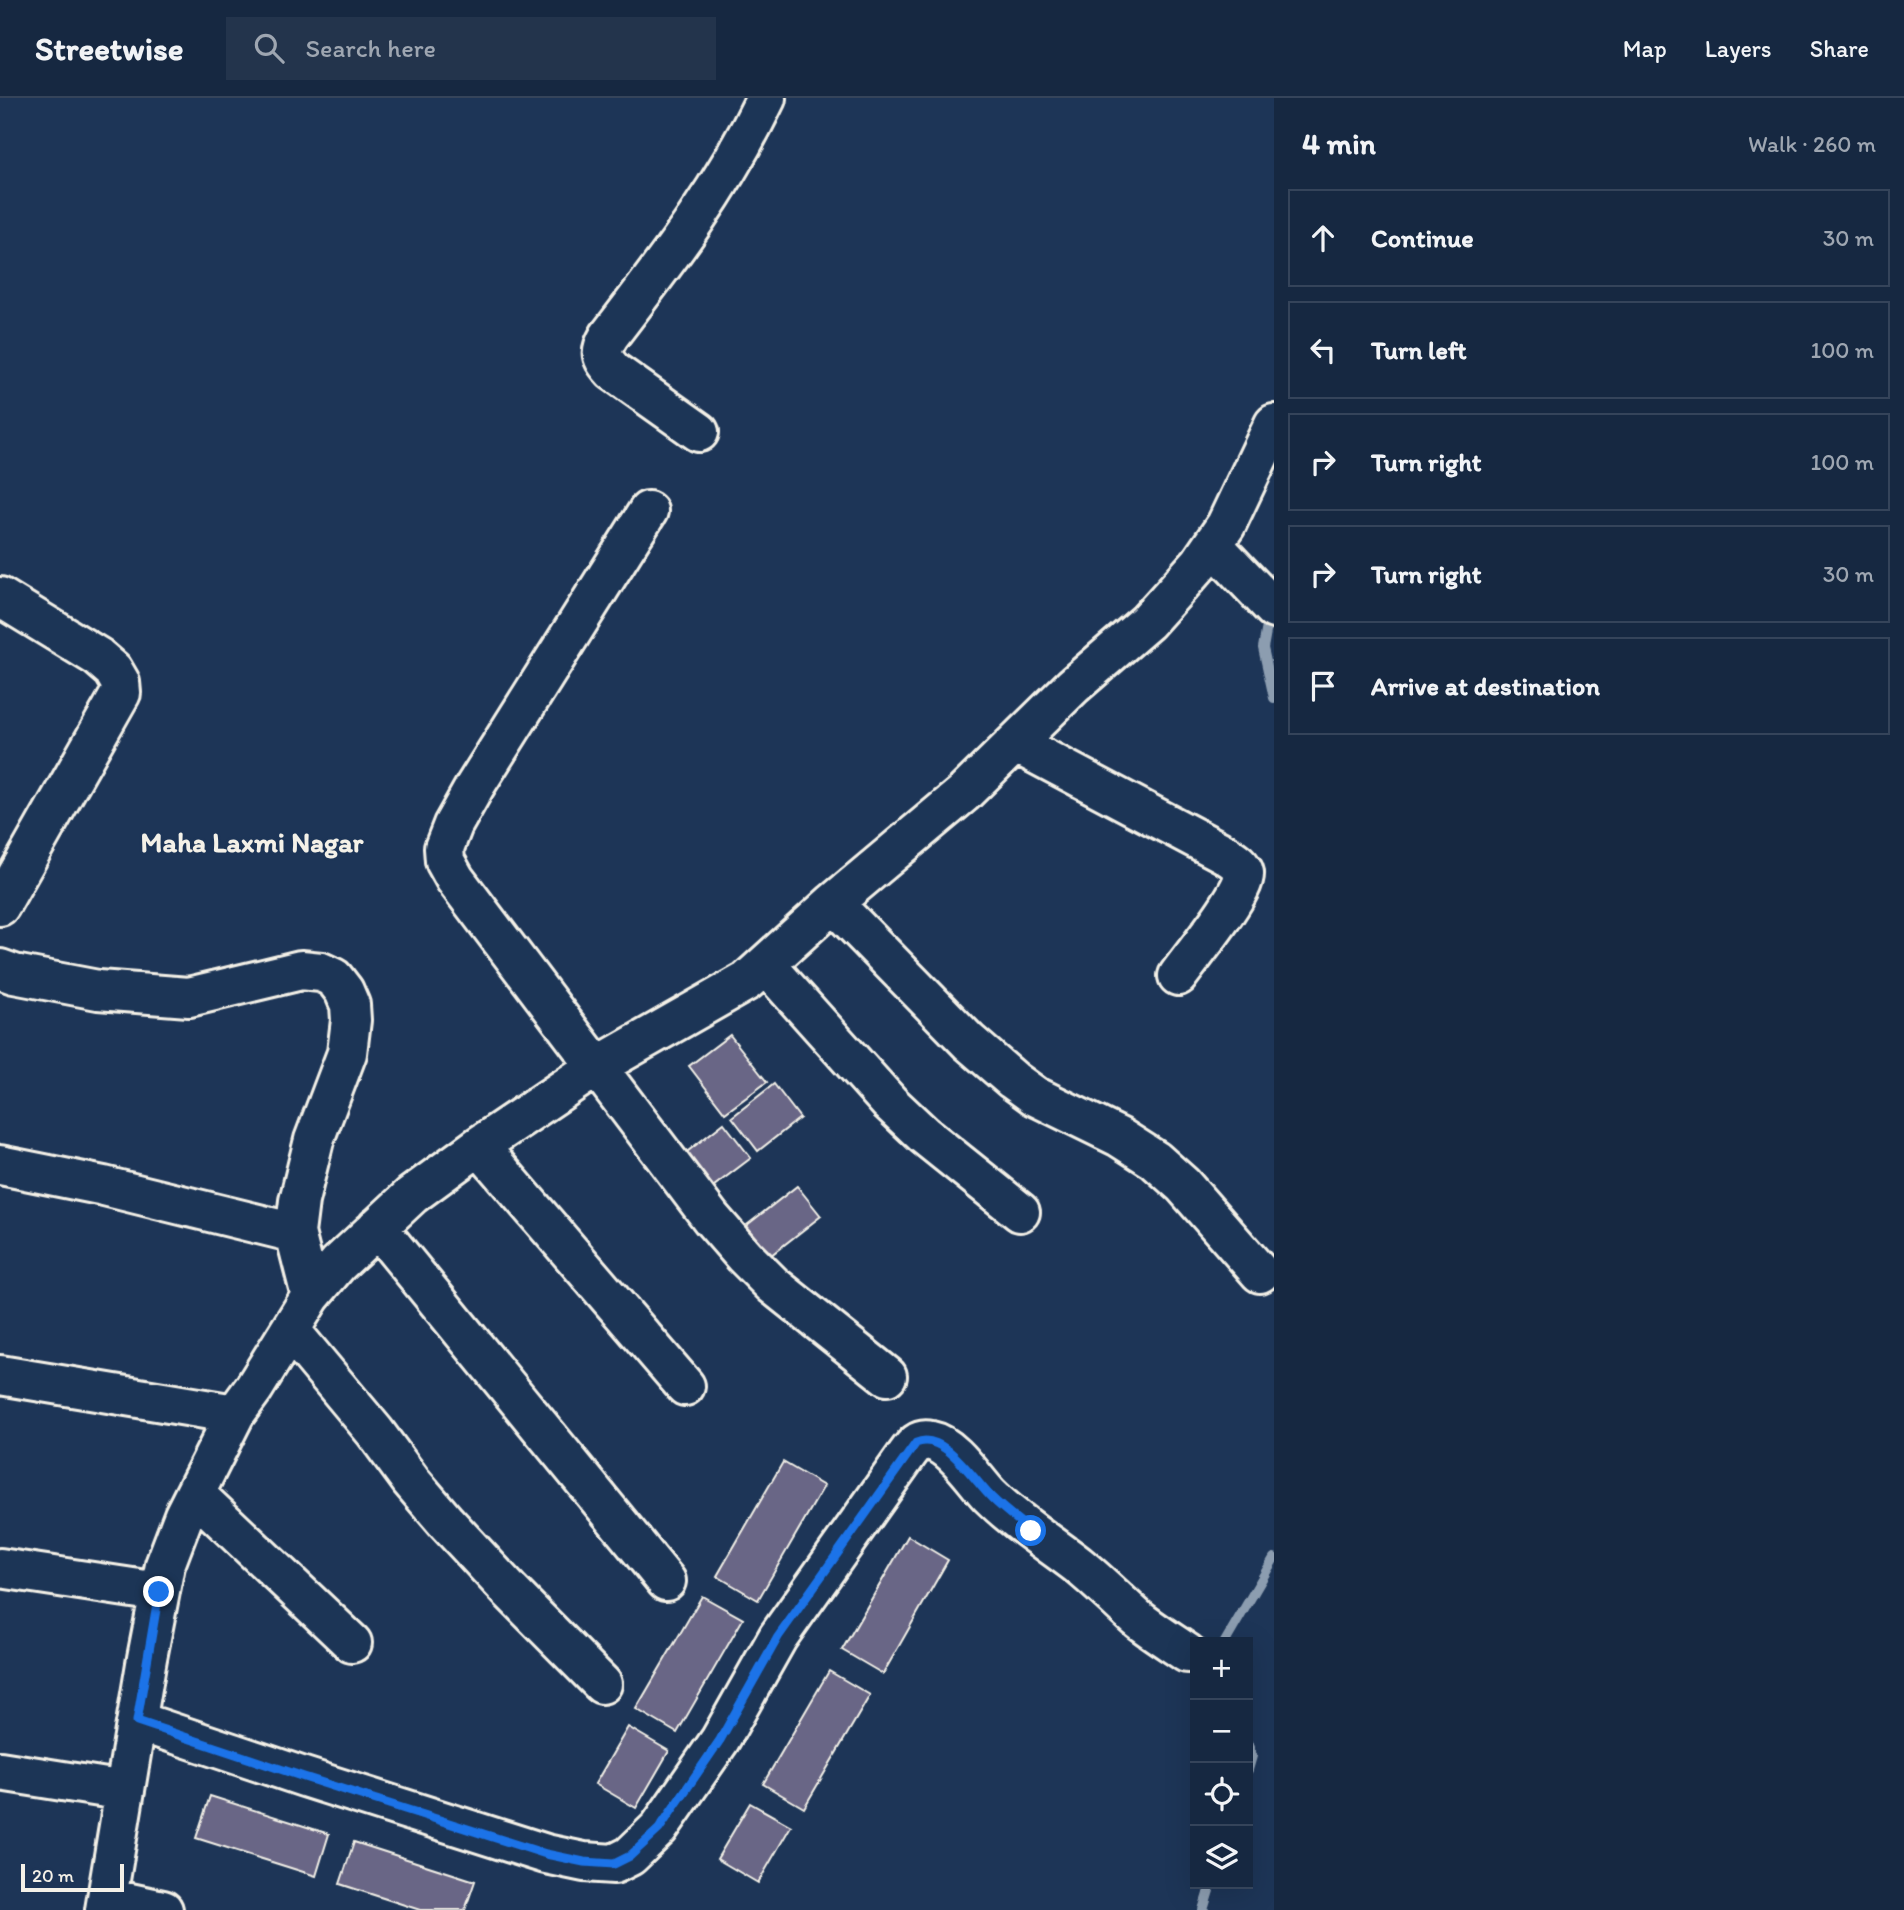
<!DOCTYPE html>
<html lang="en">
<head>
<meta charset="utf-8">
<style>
	body { margin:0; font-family:Itim,sans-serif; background:#23344c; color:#f1f3f6 }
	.controls { position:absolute; right:21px; bottom:21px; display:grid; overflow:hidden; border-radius:0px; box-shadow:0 7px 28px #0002 }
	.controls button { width:63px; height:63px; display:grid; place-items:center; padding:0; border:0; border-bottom:2px solid #35445a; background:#162841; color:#f1f3f6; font:35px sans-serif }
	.scale { position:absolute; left:21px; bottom:18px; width:103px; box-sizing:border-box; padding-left:7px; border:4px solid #f4f1e8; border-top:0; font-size:19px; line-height:24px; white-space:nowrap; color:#f4f1e8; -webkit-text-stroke:5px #1d3557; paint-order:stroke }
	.stop { position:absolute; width:21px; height:21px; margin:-16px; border:5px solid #1a73e8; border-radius:50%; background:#fff }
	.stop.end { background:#1a73e8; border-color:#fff; box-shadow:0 2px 7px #0008 }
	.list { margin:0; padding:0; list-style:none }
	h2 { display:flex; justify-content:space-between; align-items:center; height:91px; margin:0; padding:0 28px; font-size:30px }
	h2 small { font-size:23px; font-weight:400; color:#9ea6b1 }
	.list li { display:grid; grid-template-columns:46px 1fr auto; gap:21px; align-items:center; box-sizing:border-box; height:98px; margin:0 14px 14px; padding:0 14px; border:2px solid #35445a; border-radius:0px }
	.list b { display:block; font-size:26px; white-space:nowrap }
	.list em { font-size:23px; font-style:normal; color:#9ea6b1 }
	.icon { flex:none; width:38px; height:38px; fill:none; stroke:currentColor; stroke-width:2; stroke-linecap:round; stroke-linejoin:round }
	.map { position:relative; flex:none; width:1274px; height:1812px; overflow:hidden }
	header { display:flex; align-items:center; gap:42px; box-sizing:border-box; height:98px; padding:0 35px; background:#162841; border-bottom:2px solid #35445a }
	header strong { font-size:33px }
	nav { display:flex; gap:38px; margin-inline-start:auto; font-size:24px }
	.search { width:490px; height:63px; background:#23344c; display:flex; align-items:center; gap:18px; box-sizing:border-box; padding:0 24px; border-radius:0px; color:#9ea6b1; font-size:26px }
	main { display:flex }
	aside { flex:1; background:#162841 }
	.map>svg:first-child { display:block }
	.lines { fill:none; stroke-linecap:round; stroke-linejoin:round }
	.stream { stroke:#8c9db0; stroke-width:10 }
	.building { fill:#696686; stroke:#f4f1e8; stroke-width:2 }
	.minor-casing { stroke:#f4f1e8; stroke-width:44 }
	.minor { stroke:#1d3557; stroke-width:38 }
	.route { stroke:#1a73e8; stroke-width:9 }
	.labels { text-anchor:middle; stroke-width:5; stroke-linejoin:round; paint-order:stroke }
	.neighbourhood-label { font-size:28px; font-weight:bold; fill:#f4f1e8; stroke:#1d3557 }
</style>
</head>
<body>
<header>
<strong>Streetwise</strong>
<div class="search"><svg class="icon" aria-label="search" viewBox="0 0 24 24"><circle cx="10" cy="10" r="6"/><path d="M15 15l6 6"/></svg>Search here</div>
<nav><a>Map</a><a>Layers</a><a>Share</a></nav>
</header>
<main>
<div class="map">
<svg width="1274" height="1812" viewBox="0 0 1274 1812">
	<rect width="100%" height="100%" fill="#1d3557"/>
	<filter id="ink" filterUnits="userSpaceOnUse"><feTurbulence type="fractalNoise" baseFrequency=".0143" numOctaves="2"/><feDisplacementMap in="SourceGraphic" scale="14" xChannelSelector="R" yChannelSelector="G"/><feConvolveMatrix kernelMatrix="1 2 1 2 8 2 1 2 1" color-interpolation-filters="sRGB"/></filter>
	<g filter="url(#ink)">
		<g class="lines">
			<path class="stream" d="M1269 517 1263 550 1274 600
				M1225 1544 1274 1460
				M1248 1647 1252 1658 1248 1672
				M1203 1812 1211 1786"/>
		</g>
		<path class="building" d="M730 937 767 984 725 1015 689 968Z
			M774 986 800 1020 758 1053 732 1019Z
			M724 1025 751 1060 710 1091 683 1057Z
			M797 1088 821 1118 766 1161 742 1131Z
			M783 1364 824 1388 758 1502 717 1478Z
			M908 1438 948 1462 883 1576 842 1552Z
			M702 1498 743 1521 677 1635 636 1611Z
			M829 1573 870 1597 804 1710 763 1686Z
			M628 1629 669 1653 636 1710 595 1686Z
			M210 1698 329 1736 316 1778 196 1740Z
			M750 1705 791 1728 758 1785 717 1761Z
			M354 1744 475 1783 465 1812H420L340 1786Z"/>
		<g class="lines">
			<defs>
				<path id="minor" d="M699 334 613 273C601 259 599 255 609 238 669 160 723 90 766 0
					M648 413 475 688 453 727 444 750 445 763 455 781 711 1120 744 1158 773 1187 887 1278
					M1213 447 1274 511
					M0 499 98 559 113 572 120 584 121 595 0 808
					M1015 645 1225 756C1232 761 1242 766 1244 775 1247 792 1190 861 1178 878
					M833 805 969 944 1013 982 1035 998 1119 1039 1155 1062 1183 1087 1260 1175
					M766 867 889 1004 924 1037 1020 1114
					M0 871 14 876 98 892 189 899 301 872 321 874 334 880 344 893 350 907 351 922 347 955 314 1042 299 1103 295 1135 311 1198
					M479 1048 685 1288
					M0 1067 104 1088 295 1135
					M377 1129 666 1483
					M290 1232 375 1334 411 1383 446 1424 509 1492 602 1586
					M0 1277 235 1316
					M195 1396 352 1545
					M0 1470 159 1494
					M137 1623 304 1679 546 1756 584 1764 614 1766 630 1758 659 1730 720 1642 778 1539 906 1358C913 1348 918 1340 931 1343 953 1347 974 1381 989 1397 1016 1424 1048 1444 1078 1467 1099 1484 1118 1503 1138 1521 1153 1533 1171 1544 1187 1555
					M0 1673 125 1693
					M107 1800 163 1812
					M105 1812 147 1560 165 1467 184 1417 235 1316 254 1290 311 1198 338 1166 412 1097 479 1048 596 969 747 883 833 805 963 696 1073 588 1147 524 1200 465 1226 427 1274 326"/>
			</defs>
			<use href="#minor" class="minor-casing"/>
			<use href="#minor" class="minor"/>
		</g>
	</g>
	<g class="lines" filter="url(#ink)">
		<path class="route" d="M159 1494 137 1623 304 1679 546 1756 584 1764 614 1766 630 1758 659 1731 720 1642 778 1539 916 1345C944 1332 974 1383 992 1400 1004 1412 1018 1422 1031 1433"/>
	</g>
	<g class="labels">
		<g class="neighbourhood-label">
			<text x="252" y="754">Maha Laxmi Nagar</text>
		</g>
	</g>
</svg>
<div class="controls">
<button>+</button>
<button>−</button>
<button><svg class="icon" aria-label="locate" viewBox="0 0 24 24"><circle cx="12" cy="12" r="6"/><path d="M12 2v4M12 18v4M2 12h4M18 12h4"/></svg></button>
<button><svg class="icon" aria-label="layers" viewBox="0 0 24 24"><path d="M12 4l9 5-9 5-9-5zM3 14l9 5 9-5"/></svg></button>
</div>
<div class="scale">20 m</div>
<div class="stop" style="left:1031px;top:1433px"></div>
<div class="stop end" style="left:159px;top:1494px"></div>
</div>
<aside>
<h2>4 min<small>Walk · 260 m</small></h2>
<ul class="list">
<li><svg class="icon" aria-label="ahead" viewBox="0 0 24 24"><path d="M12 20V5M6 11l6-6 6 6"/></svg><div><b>Continue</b></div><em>30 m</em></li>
<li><svg class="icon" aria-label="left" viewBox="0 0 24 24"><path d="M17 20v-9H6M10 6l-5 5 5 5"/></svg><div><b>Turn left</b></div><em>100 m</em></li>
<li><svg class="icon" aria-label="right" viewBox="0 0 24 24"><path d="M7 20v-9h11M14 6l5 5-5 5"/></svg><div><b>Turn right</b></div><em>100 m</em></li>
<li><svg class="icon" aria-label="right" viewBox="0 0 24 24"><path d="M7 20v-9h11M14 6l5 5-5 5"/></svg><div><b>Turn right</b></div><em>30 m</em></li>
<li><svg class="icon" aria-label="arrive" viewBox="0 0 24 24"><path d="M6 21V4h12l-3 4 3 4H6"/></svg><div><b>Arrive at destination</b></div></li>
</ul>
</aside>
</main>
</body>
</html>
